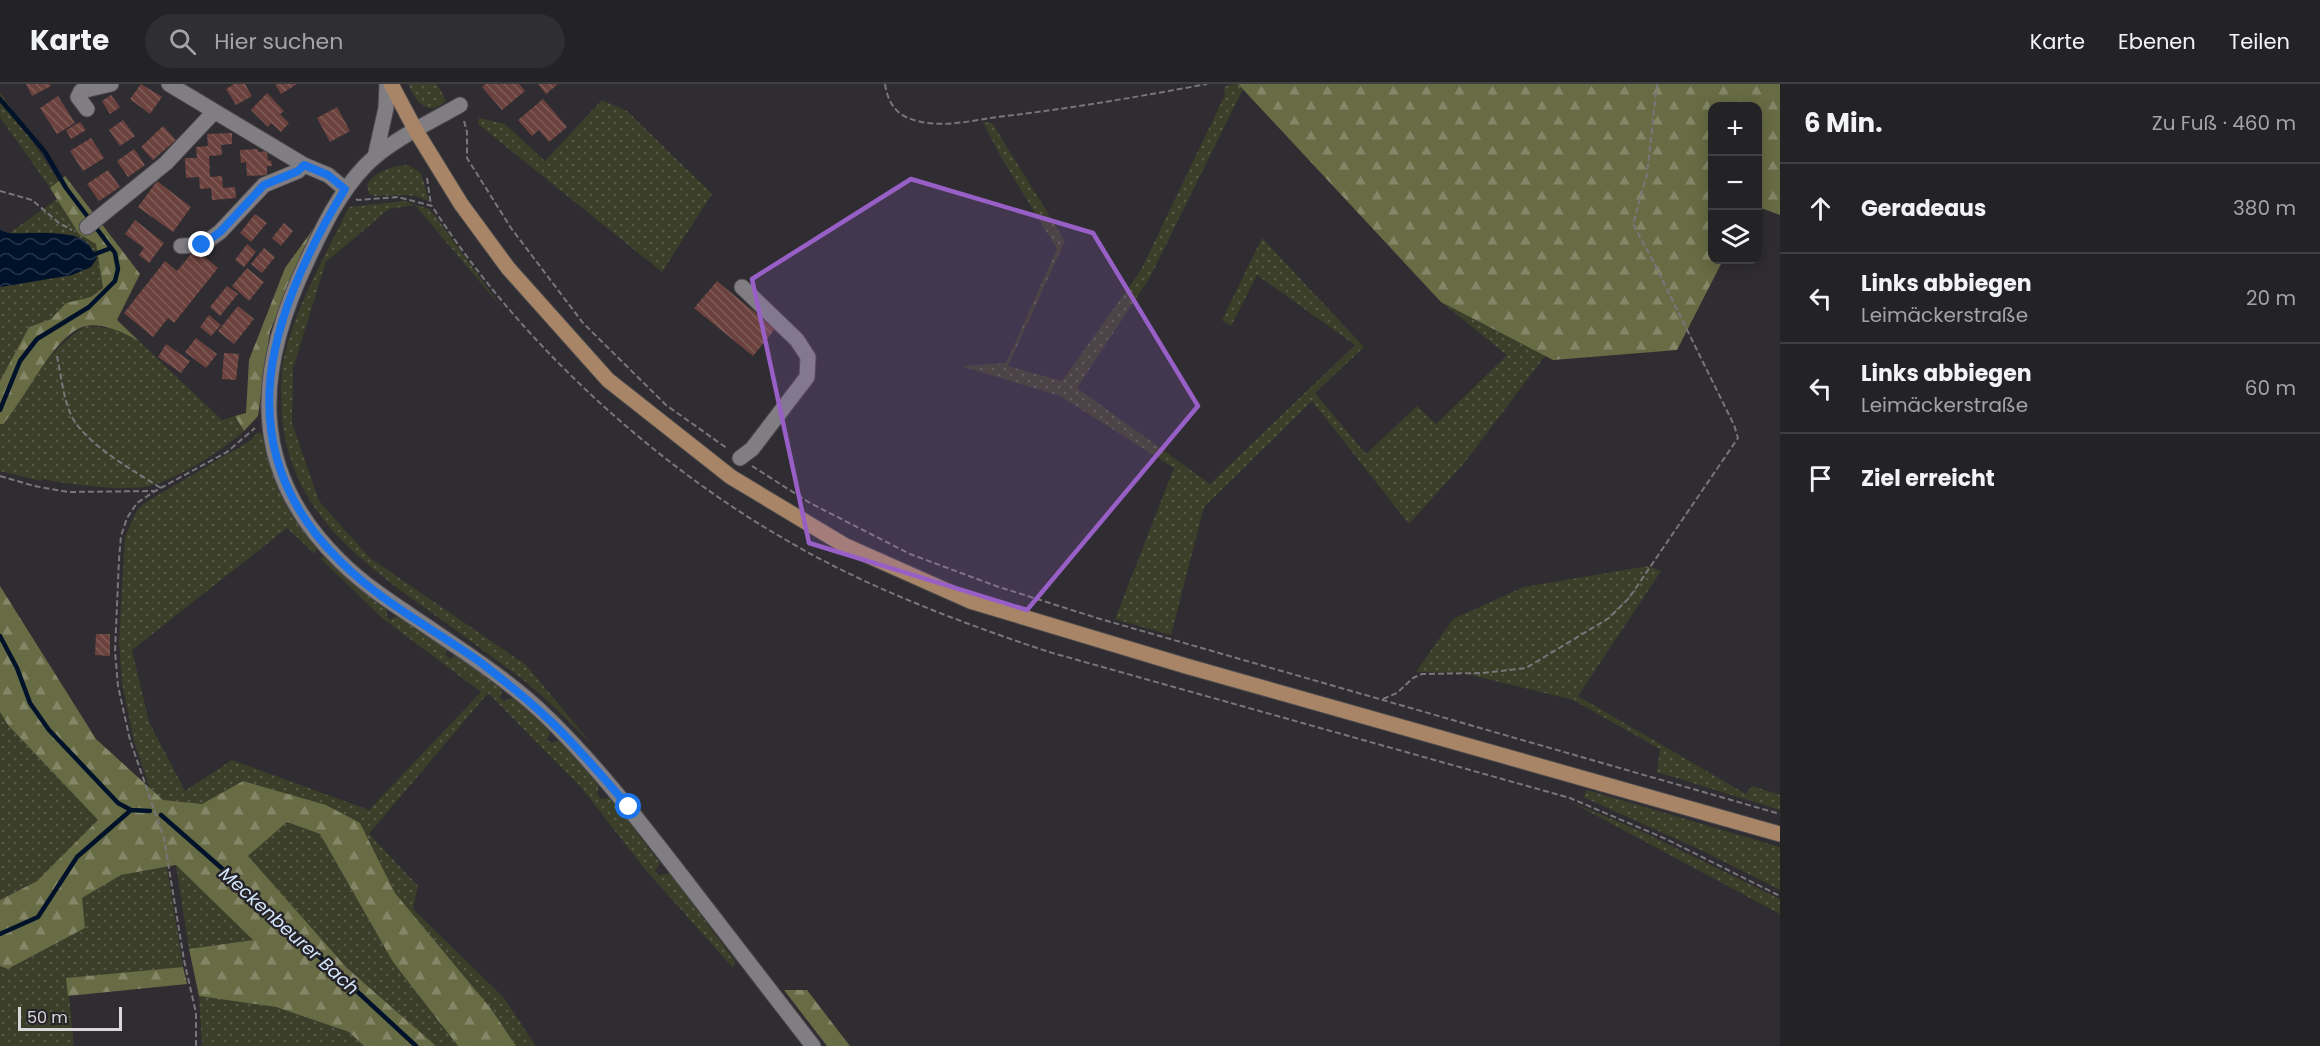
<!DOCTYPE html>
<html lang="de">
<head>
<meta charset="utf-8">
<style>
	body { margin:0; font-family:Poppins,sans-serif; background:#2f2f32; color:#f1f3f6 }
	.controls { position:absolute; right:18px; top:18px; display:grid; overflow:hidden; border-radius:12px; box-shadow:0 3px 15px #0003 }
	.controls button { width:54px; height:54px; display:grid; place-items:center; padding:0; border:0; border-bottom:2px solid #403f42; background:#232225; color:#f1f3f6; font:30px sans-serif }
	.scale { position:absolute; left:18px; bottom:15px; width:104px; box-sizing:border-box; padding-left:6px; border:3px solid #dad8db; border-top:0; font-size:16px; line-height:21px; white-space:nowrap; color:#dad8db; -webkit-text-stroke:4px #252327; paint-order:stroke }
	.stop { position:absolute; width:18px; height:18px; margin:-14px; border:4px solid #1a73e8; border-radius:50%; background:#fff }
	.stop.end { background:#1a73e8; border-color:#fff; box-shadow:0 2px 6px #0008 }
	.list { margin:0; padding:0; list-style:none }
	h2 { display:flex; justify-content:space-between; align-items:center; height:78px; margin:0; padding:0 24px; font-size:26px }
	h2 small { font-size:20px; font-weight:400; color:#a3a4a7 }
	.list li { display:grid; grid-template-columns:39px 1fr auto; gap:18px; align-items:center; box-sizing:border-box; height:90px; padding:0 24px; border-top:2px solid #403f42 }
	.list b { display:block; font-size:22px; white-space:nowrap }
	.list p { margin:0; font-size:20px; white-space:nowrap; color:#a3a4a7 }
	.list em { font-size:20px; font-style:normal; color:#a3a4a7 }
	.icon { flex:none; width:33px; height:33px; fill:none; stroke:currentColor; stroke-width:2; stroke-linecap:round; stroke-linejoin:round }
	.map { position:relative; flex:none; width:1780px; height:962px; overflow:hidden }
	header { display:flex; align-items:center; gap:36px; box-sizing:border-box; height:84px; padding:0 30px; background:#232225; border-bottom:2px solid #403f42 }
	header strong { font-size:28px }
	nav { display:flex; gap:33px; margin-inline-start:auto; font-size:21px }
	.search { width:420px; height:54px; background:#2f2f32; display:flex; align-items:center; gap:15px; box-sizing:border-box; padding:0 21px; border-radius:33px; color:#a3a4a7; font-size:22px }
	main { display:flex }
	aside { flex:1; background:#232225 }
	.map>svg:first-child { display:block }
	.grass { fill:url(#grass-dots) }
	.forest { fill:url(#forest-firs) }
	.water { fill:url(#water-waves) }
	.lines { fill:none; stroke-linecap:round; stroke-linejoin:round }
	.stream { stroke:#00122a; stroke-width:4.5 }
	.building { fill:url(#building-back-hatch) }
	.minor-casing { stroke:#4a484b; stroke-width:17 }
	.major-casing { stroke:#4a484b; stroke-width:17 }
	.path { stroke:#78767a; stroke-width:2; stroke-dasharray:6 3; stroke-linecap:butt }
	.minor { stroke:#807e83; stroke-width:15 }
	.major { stroke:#a88567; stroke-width:15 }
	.route { stroke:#1a73e8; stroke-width:8 }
	.marked { fill:#9860c7; fill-opacity:0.2; stroke:#9860c7; stroke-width:4.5; stroke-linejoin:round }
	.labels { text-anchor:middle; stroke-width:5; stroke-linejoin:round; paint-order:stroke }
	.water-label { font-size:18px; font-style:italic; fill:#d3e6fb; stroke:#252327 }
</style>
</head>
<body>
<header>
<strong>Karte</strong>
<div class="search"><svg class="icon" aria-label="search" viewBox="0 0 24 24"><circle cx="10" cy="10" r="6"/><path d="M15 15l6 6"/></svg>Hier suchen</div>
<nav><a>Karte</a><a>Ebenen</a><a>Teilen</a></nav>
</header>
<main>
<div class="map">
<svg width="1780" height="962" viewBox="0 0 1780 962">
	<defs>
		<pattern id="grass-dots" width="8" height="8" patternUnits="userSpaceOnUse" patternTransform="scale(1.5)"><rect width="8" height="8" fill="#3b3e28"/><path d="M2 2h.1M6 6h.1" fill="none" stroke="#575947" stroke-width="1.8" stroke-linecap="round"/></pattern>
		<pattern id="forest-firs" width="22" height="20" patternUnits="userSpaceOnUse" patternTransform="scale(1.5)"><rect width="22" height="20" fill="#686c44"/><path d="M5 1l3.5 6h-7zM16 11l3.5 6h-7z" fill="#848767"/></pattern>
		<pattern id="water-waves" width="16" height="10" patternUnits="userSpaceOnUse" patternTransform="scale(1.5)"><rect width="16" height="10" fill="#00122a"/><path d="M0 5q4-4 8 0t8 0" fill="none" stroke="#253448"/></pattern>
		<pattern id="building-back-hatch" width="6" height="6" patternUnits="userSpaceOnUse" patternTransform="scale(1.5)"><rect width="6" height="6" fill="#6c423e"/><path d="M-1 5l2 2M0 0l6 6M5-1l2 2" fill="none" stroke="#805d59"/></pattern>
	</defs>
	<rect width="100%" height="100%" fill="#2f2d31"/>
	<path class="grass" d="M408 0H437L446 16C428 35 416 17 408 0Z
		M1232 0H1238L1243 5 1150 193 1077 304 1210 400 1355 261 1257 191 1231 242 1222 236 1262 154 1364 263 1315 309 1366 370 1417 322 1436 340 1507 271 1441 218 1545 272 1465 378 1409 440 1312 317 1204 423 1171 551 1115 535 1174 384 1060 312 961 282 1006 279 1057 165 1001 73 983 38 992 39 1065 157 1008 282 1062 297 1141 186 1225 11 1224 3Z
		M0 8 59 98 50 104 0 33Z
		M602 16 627 27 712 110 662 188 478 40 479 34 505 40 545 77Z
		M408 81 421 89 429 117 416 112 404 111 375 112 369 110 367 101C375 87 393 82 408 81Z
		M57 115 79 150 96 160 103 204 91 213 66 219 51 235 29 243 0 297V203L72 191 90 162C69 145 34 149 8 150Z
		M404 117 429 125 436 133 502 224 415 121 389 125 326 178 293 284 292 339 319 417 370 474 526 581 591 659C567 637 544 611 517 591 488 570 459 548 429 527 357 475 291 427 282 332 281 311 280 289 285 269 297 220 327 168 349 123Z
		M86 242 118 245 139 257 222 336 235 332 244 347C223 366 172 399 144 403 114 406 72 401 42 395L41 397 0 387V340H3C18 325 25 305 38 288 51 270 66 254 86 242Z
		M257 349H261L263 353 275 392 318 461 315 470 287 444 132 566 149 638 185 707 232 676 369 726 481 608 382 534 320 474 328 472 387 523V533L390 536 398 532 447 564 445 571 451 575 458 571 503 604 500 613 504 617 514 613 551 647 547 656 552 659 559 656 599 701 597 710 601 715 611 714 660 779 655 787 658 791 670 790 735 877 733 884 644 784 580 702 488 609 369 750 418 802 413 825 504 914 536 962H516L492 926 395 809 360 739 243 697 202 720 163 717 150 705 134 657 122 599 119 558 125 453 137 426 146 418 250 357Z
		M1648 482 1661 487 1578 612 1746 710 1752 702 1780 711V726L1657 688 1660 665 1573 616 1463 589 1416 588 1453 535 1524 503Z
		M0 628 8 641 98 736 37 797 0 816Z
		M1587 706 1780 763V806L1705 768 1583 713Z
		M1571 718 1643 748 1780 815V830Z
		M287 738 320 750 393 878 458 962H436L347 884 247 771Z
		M176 781 253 856 189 865Z
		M167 783 183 883 67 894 74 962H0V882L9 885 85 844 81 814 121 791Z
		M199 912 276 923 349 948 364 962H202Z"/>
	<path class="forest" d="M1238 0H1780V131L1758 123V22H1712V176H1723L1677 266 1553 276 1441 218Z
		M65 92 140 190 117 236 139 257C125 249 102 238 86 242 54 249 25 317 3 340H0V297L29 243 51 235 66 219 91 213 103 204 96 160 79 150 50 104Z
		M314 144 270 247 258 332 244 347 235 332 246 329 249 276 285 184Z
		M0 502 96 655 163 716 202 720 243 697 326 721 360 739 395 809 492 926 516 962H458L393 878 320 750 287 738 248 772 347 884 436 962H364L349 948 276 923 199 912 189 865 253 856 176 781 121 791 82 814 85 844 8 885 0 882V816L37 797 98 736 8 641 0 628Z
		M183 883 187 900 68 912 66 894Z
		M784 906H807L850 962H827Z"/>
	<path class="water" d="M0 146C10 151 18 149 28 149 44 149 68 148 82 155 89 159 93 167 97 174L91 183 72 191 0 203Z"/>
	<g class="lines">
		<path class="stream" d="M0 15 45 68 66 104 115 169 118 185 115 197 89 223 37 255 20 277 0 326
			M95 170 111 164
			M0 552 17 584 30 619 49 646 118 719 131 726 150 727
			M161 731 267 824 416 962
			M0 850 38 833 77 773 131 726"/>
	</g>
	<path class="building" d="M26 0H50L51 2 32 12Z
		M141 0 162 13 150 30 130 15Z
		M234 0H245L252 12 236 21 226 5Z
		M275 0H297L281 10Z
		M485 0H519L525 7 502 26 482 3Z
		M538 0H558L546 10Z
		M267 9 284 27 280 30 289 39 281 48 271 39 268 43 251 26Z
		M111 11 120 23 110 30 102 17Z
		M58 12 75 39 57 50 40 24Z
		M543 15 567 43 549 58 539 46 532 52 518 36Z
		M337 23 350 47 330 58 317 34Z
		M123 36 135 52 120 62 109 46Z
		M80 38 86 46 71 55 66 46Z
		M163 42 176 56 153 76 141 63Z
		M232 49V60L221 61 222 71 209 72 210 93 222 92 223 104 235 103 236 114 212 116 211 104 200 105 199 93 186 94 185 74H197L196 63 208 62 207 50Z
		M91 54 104 74 83 87 70 67Z
		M134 65 145 81 128 93 117 77Z
		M258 65V68L267 67 268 77 271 76 272 82H267V91L247 92 246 78 241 79 240 66Z
		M108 86 120 103 99 117 87 100Z
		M157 97 191 123 173 148 138 123Z
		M255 130 267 139 251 158 240 149Z
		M135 136 164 159 149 179 139 171 144 164 125 150Z
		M284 139 293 147 281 162 272 154Z
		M247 160 256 168 244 183 235 176Z
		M264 164 275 173 262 189 251 180Z
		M195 165 218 184 174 239 168 234 153 253 124 229 165 177 177 187Z
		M247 184 264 198 249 217 232 202Z
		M717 197 775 245 753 272 694 224Z
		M227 202 238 210 220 232 210 223Z
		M238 222 254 235 234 260 218 247Z
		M209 231 221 241 211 252 200 243Z
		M196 254 217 270 206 284 185 268Z
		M166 260 190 277 181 289 158 273Z
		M224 269 239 270 236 296 222 295Z
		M96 550H110V572L95 571Z"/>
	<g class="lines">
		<defs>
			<path id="minor" d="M169 0 304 81 328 91 345 105
				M460 21C429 39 391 56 366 81 339 109 324 141 308 175 255 285 247 386 340 477 364 501 392 519 419 537 463 567 510 597 548 634 600 685 644 743 688 800 730 854 771 908 813 962
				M87 25 78 13 81 7 111 0
				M375 73 386 24 387 0
				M87 143 166 79 214 28
				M181 162 202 161 220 148 264 101 298 87 304 81
				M740 374 752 365 807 293 808 273 797 256 742 203"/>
			<path id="major" d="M391 0 416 47 461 120 508 184 608 296 731 393 844 461 970 517 1186 582 1780 750"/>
		</defs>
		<use href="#minor" class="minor-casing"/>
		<use href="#major" class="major-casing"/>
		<path class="path" d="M885 0C887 14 893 27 906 33 934 46 969 37 997 33 1068 25 1137 13 1207 0
			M464 37 467 48V74L511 144 583 239 666 321 728 365
			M427 94 431 121
			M0 107 32 116 59 139 72 146
			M356 115 358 116 398 113 432 122C517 255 649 377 786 456 868 504 959 538 1049 568L1570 714 1666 755 1780 812
			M57 272C61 291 63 313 71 331 85 360 134 387 161 404
			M752 382 810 419 910 470 996 502 1097 534 1780 730
			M0 392 34 402 68 408 154 407
			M1383 615 1397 609 1413 594 1422 590 1483 589 1526 584 1609 534 1629 514 1738 354 1734 341 1652 175 1633 140 1647 90 1657 0
			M196 962V929L184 876 164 754 130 656 118 602 115 567 119 475 121 452 127 434 137 419 155 407 227 368 255 344"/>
		<use href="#minor" class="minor"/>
		<use href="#major" class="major"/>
	</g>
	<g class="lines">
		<path class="route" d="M202 161 220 148 264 101 298 87 304 81 328 91 345 105C270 227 223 362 340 477 381 518 433 545 480 578 502 595 526 614 546 633 576 660 602 693 629 723"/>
	</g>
	<path class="marked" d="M911 95 1093 149 1198 322 1027 526 809 459 752 195Z"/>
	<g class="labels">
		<g class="water-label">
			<text transform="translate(289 847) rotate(42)" y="6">Meckenbeurer Bach</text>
		</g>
	</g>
</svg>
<div class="controls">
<button>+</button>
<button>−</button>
<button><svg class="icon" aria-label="layers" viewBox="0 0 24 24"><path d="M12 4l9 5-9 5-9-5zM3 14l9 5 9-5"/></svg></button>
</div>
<div class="scale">50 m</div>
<div class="stop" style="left:629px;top:723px"></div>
<div class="stop end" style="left:202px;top:161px"></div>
</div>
<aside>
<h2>6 Min.<small>Zu Fuß · 460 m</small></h2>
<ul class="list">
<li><svg class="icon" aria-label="ahead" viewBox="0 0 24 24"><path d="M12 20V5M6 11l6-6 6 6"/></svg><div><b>Geradeaus</b></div><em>380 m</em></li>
<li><svg class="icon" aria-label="left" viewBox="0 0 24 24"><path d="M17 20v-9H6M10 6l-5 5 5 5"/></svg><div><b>Links abbiegen</b><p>Leimäckerstraße</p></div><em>20 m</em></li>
<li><svg class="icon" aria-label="left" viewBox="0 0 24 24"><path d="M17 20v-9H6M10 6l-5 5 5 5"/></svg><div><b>Links abbiegen</b><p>Leimäckerstraße</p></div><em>60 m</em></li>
<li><svg class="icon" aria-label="arrive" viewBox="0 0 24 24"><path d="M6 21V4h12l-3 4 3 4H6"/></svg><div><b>Ziel erreicht</b></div></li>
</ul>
</aside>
</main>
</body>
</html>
